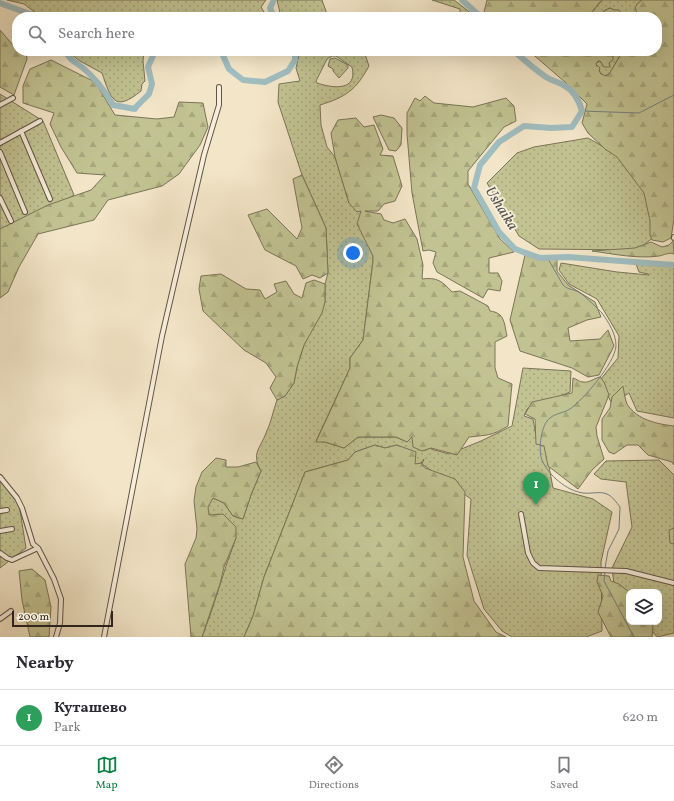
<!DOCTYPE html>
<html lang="en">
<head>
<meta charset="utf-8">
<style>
	body { margin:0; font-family:Vollkorn,serif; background:#f7f7f7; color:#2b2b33 }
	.controls { position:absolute; right:12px; bottom:12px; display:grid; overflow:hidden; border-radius:8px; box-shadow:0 4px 16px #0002 }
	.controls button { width:36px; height:36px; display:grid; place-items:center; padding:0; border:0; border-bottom:1px solid #e1e1e2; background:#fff; color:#2b2b33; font:20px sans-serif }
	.scale { position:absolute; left:12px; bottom:10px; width:101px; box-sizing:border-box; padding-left:4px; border:2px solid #33241e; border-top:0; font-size:11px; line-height:14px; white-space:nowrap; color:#33241e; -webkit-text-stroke:3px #f7efdb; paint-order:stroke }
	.you { position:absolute; left:353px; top:253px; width:14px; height:14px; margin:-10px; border:3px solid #fff; border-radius:50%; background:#1a73e8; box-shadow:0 0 0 6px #1a73e833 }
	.badge { display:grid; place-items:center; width:26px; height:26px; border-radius:50%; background:#0b8043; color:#fff; font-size:13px; font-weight:700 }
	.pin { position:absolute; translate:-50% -33px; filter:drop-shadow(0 1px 2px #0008) }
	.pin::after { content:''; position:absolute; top:21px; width:14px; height:12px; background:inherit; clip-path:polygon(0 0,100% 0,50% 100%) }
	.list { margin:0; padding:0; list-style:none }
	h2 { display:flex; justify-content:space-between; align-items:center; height:52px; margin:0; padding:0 16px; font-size:17px }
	h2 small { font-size:13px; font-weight:400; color:#7c7c81 }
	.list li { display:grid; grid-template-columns:26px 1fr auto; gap:12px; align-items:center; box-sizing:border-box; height:56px; padding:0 16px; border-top:1px solid #e1e1e2 }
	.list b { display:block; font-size:15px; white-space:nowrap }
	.list p { margin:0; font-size:13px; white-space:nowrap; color:#7c7c81 }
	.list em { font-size:13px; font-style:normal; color:#7c7c81 }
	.icon { flex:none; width:22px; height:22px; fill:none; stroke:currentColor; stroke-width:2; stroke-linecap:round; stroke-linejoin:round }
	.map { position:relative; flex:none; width:674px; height:637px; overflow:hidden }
	.search { position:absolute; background:#fff; box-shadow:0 4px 16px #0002; left:12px; right:12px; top:12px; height:44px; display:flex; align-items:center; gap:10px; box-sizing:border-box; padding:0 14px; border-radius:16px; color:#7c7c81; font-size:15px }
	.sheet { height:108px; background:#fff }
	nav { display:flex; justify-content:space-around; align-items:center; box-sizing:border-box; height:56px; border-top:1px solid #e1e1e2; background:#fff; font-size:11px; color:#7c7c81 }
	nav a { display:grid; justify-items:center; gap:2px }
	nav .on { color:#0b8043 }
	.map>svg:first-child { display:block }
	.grass { fill:url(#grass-dots); stroke:#7a7458; fill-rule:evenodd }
	.forest { fill:url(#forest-firs); stroke:#7a7458 }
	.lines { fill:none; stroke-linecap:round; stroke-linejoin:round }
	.stream { stroke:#74807f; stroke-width:1 }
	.river { stroke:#a0bdc0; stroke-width:6 }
	.street-casing { stroke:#635448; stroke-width:6 }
	.street { stroke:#f7efdb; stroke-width:4 }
	.labels { text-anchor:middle; stroke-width:3.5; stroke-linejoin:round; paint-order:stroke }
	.water-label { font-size:15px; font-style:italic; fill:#54524f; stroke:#f7efdb }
</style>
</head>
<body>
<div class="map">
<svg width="674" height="637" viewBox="0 0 674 637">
	<defs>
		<pattern id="grass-dots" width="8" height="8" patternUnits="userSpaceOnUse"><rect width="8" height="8" fill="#c2c392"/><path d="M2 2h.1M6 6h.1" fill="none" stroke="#a7a77d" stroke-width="1.8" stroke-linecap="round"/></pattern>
		<pattern id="forest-firs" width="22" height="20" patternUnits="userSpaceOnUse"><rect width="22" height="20" fill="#c2c392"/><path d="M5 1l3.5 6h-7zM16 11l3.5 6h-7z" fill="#a7a77d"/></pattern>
	</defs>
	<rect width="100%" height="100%" fill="#f3e6c8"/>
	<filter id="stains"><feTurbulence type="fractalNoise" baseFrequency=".005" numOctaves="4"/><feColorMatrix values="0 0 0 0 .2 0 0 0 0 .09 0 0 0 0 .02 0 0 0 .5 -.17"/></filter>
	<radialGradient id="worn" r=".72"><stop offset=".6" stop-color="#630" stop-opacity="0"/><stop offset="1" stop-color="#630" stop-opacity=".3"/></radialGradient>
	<path class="grass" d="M7 0H266L261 7 267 17H41L24 4Z
		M277 0H322L328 17H281Z
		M432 0H454L476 17H460V9Z
		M602 0H642L637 4V13L635 17H624L622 14 610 8 604 11 600 17H592L591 13Z
		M67 51H144L143 61 145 81 142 84 141 91C114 113 111 99 102 73L80 61Z
		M299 51H364L369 66C356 90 346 97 320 105L321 125 327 147 335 157 349 203 361 210 368 244 373 256V261L363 340 350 358V368L316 441 325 442 344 448 358 437H396L407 442 412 437 422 451 431 448V449L449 454 481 441 512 426 523 368 571 371 570 392 527 409 524 416 533 419 537 442 545 445 553 488 593 499 612 512 601 562 602 631 586 637H512L502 631 484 609 467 555 471 499 422 464 424 459 421 463 414 465 397 445 385 448 375 445 355 452 348 460 305 472 264 577 253 616 244 637H202C215 605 223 571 236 538L209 516 207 507 213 498 224 503 233 516 243 519 251 495 261 471C251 453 260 449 266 433 271 423 273 411 277 400L285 396 294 383 297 367 304 345 325 302V284L328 273 326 228 302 175 278 102 279 84 300 81 296 68 299 55ZM332 56H336L352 67C358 92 332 88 317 83L316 81 327 59Z
		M613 51H623L609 74 604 76 601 74 596 64 598 61H600L604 67 609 63Z
		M335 58 348 65V68L339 78 333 71V69L328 66 330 59Z
		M0 94 43 121 74 195 0 235Z
		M588 138 618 155 645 192 654 237 637 250 539 249 519 236 487 183 517 153 534 147Z
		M561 263 617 272 649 275 648 274 639 272 636 264 666 265 674 267V418L637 411 629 393 612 404 600 380 618 358 619 336 597 299 569 284 559 270Z
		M659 460 674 475V633L657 637 645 622H659V592H629L614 584 612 568 632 527 626 482 601 479 594 474 606 461Z
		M0 481 19 504 26 548 0 568Z"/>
	<path class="forest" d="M487 0H602L591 13 592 17H490L484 12Z
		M642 0H674V219L671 238 663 242 652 240 650 235V221L644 193 617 157 605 149 588 133 582 123 587 104 566 83 529 51H613V60L609 63 610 67H604L600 61H598L596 64 597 66H598L600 68 599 71 601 74 606 76 609 74 623 51H657V17H635L637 13 635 8 637 4Z
		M610 8 614 10H619L624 17H600L604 11Z
		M0 30 12 44 17 45V51H26L27 59 14 95 0 87Z
		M51 60 95 82 115 115 157 119 174 117 179 102 203 103 208 127 200 145 179 174 162 186 108 200 94 220 38 234 19 267 8 292 0 298V229L48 205 91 190 105 175 77 173 61 147 50 124 54 113 23 103V86L30 69Z
		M425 96 434 103 473 107 506 98 514 106 516 121 504 127 468 171V184L500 239 514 252 489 258V273H498L502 281 500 291 488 289 483 298 437 272 433 263 436 252 429 250 423 251 412 193 407 134V113L415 98 420 101Z
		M381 115 394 118 402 128 401 145 396 151 389 150 373 117Z
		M356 118 364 127 374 125 383 149 380 155 393 156 402 186 395 201 384 204 378 211H365L381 214 384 220 393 223 405 219 417 239 423 265 422 279C437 277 442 281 452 292L460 291 488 306 490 311C505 313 504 323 507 336L495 342V368L498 378 512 384 508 426C492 436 487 435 469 437L457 455 431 448 422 451 413 447 412 437 407 442 396 437H358L344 448 325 442H316L350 368V358L363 340 373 261V256L357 224 361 211 357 212 349 203 335 157 331 133 338 120Z
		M302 175 326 228 328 273 320 278 312 275 303 279 296 266 265 250 248 215 267 209 297 239 302 228 293 179Z
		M673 241 674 254C669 252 664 255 659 256 637 259 614 254 592 251L635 248 651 242 662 247 669 245Z
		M525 255 540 260 557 259V271L568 285 595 302 601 317 587 320 568 328 570 341 600 339 608 330 614 346 599 375 588 377 572 368 520 351 510 320Z
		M221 274 246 289 260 290 265 299 277 292 274 284 286 281 294 294 302 298 306 283 314 280 325 284V302L322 313 304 345 297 367 294 383 285 396 277 400 270 388 276 377 266 363 244 350 203 311 199 289 201 276Z
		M600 377 604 382 609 395 596 427 597 436 604 459 592 470 578 489 548 466 544 446 536 444 535 419 525 414 532 402 572 393 573 378C577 379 579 382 583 382 590 383 594 378 600 377Z
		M623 386C624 392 625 399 627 404 637 420 657 424 674 426V465L672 462 648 455 638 445H627L614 454 609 452 602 440V419L610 408 612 397Z
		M375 445 385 448 397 445 416 452 415 464 421 463 425 468 455 479 465 492 463 557 474 601 496 632 506 637H244L253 616 264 577 305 472 348 460 355 452Z
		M216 458 226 460V467H238L256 462 261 471 251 495 243 519 233 516 224 503 213 498 208 507 209 515 223 514 236 527V538L224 567 220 584 202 637H191L185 564 196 538 197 529 194 501 196 487 202 472Z
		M674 528V544L670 543 669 530Z
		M32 569 45 580 51 607 49 637H30L22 600 19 571Z
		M598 575 609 576 611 581 619 584 629 592V622H650L653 626 652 637H611L598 612 603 596 597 582Z"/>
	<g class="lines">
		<path class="stream" d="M582 111 639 113 674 95
			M547 257 563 285C568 290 574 289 580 293 584 295 599 310 602 313 609 323 616 334 616 346 615 363 583 400 570 409 564 413 556 413 550 418 541 424 538 450 542 460 548 475 567 491 583 493 591 494 600 491 607 494 612 496 617 503 620 507L619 529 608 551 605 568
			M605 572 604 581 634 637"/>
		<path class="river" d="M274 0 270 8 274 17
			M462 0 481 17
			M0 3 38 17
			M65 51C71 61 74 61 83 68 94 77 106 93 113 105L135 109 136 107 149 94 152 84 148 67 155 51
			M221 51 229 69 243 80 265 82 288 71 295 60V51
			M514 51C524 60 534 69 546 77 552 81 559 82 565 86 575 91 579 101 582 111L572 127 551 128 524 126 499 142 480 165 474 188 499 232 515 249 540 258 568 257 674 265"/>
		<defs>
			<path id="street" d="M0 105 13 98
				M21 131 50 199
				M0 143 40 121
				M0 152 25 212
				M0 198 11 221
				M674 237V238
				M0 477 17 498 22 508 33 544 38 548 54 579 61 599 60 623 56 637
				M0 511 7 510
				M521 514 528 553 533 563 539 568 626 571 674 583
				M0 531 12 529
				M0 553 7 558 12 560 38 548
				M0 619 11 611
				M104 637 162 336 204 155 219 105V87"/>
		</defs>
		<use href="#street" class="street-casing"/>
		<use href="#street" class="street"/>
	</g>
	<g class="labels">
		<g class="water-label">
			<text transform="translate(502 208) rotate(58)" y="5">Ushaika</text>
		</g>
	</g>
	<rect width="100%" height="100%" filter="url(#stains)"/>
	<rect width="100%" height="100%" fill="url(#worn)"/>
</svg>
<div class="controls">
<button><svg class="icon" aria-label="layers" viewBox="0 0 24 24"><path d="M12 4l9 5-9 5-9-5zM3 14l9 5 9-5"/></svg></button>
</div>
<div class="scale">200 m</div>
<div class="you"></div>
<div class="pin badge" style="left:536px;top:505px;background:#2e9e5b">1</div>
<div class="search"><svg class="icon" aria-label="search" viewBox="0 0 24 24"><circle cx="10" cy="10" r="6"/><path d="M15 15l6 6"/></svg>Search here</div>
</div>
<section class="sheet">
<h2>Nearby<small></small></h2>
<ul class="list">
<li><span class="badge" style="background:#2e9e5b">1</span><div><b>Куташево</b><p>Park</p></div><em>620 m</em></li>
</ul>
</section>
<nav>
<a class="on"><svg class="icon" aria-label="map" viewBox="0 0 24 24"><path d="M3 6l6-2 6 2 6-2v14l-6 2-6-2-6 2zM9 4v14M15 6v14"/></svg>Map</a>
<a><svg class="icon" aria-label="directions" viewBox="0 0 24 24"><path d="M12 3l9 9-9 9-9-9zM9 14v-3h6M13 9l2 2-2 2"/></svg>Directions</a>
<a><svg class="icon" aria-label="saved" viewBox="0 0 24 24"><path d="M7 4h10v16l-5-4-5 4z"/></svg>Saved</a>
</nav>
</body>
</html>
